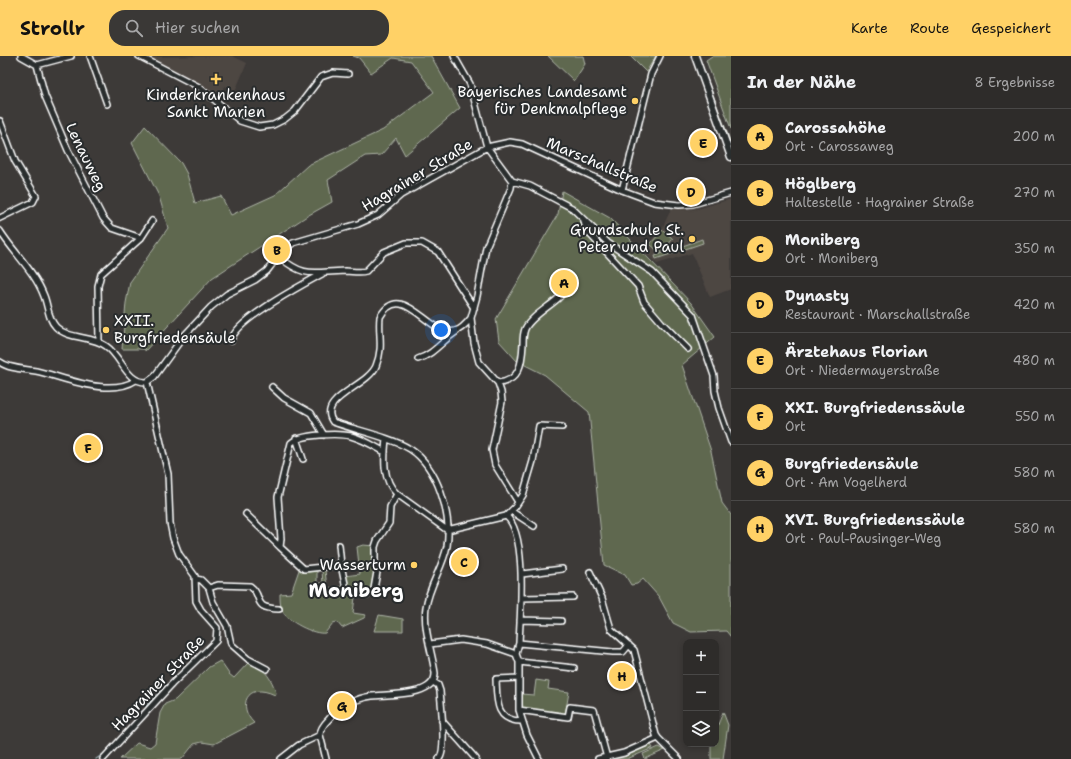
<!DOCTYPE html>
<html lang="de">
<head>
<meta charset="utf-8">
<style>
	body { margin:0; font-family:"Shantell Sans",sans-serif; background:#3a3836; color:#f1f3f6 }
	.controls { position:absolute; right:12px; bottom:12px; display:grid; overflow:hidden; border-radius:8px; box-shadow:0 2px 6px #0003 }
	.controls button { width:36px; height:36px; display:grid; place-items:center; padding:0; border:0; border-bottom:1px solid #494847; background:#2e2c2a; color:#f1f3f6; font:20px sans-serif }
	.you { position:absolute; left:441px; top:274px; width:14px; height:14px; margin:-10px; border:3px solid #fff; border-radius:50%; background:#1a73e8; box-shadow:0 0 0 6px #1a73e833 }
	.badge { display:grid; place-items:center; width:26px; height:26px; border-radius:50%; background:#ffd166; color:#111; font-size:13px; font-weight:700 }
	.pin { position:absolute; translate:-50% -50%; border:2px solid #fff; box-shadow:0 1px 4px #0006 }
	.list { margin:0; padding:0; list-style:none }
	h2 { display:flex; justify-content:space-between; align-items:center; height:52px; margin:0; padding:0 16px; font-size:17px }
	h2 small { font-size:13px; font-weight:400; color:#a7a7a8 }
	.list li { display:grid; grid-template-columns:26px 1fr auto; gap:12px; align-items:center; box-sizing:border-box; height:56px; padding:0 16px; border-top:1px solid #494847 }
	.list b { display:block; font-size:15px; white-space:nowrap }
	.list p { margin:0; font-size:13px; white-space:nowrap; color:#a7a7a8 }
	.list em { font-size:13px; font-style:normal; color:#a7a7a8 }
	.icon { flex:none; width:22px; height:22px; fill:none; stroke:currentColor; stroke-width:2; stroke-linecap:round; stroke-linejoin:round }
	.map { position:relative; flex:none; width:731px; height:703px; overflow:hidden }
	header { display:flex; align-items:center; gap:24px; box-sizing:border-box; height:56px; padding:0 20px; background:#ffd166; color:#111 }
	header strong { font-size:19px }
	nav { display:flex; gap:22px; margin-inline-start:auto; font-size:14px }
	.search { width:280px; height:36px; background:#3a3836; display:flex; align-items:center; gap:10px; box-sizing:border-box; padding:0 14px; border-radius:16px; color:#a7a7a8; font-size:15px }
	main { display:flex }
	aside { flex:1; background:#2e2c2a }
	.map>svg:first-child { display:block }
	.built { fill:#4e4743 }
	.green { fill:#5e684f; stroke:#aeb4a7 }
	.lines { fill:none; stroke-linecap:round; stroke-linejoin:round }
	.stream { stroke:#92a3a7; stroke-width:1.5 }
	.minor-casing { stroke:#fff; stroke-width:8 }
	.major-casing { stroke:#fff; stroke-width:9 }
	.minor { stroke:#2a2d2e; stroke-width:5 }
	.major { stroke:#2a2d2e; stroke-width:6 }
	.poi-dot { fill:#ffd166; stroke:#2a2d2e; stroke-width:1.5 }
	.labels { text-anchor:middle; stroke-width:4; stroke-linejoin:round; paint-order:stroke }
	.poi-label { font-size:15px; fill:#fff; stroke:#2a2d2e; text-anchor:end }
	.street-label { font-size:15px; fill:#fff; stroke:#2a2d2e }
	.district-label { font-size:19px; font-weight:bold; fill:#fff; stroke:#2a2d2e }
</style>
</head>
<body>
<header>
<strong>Strollr</strong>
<div class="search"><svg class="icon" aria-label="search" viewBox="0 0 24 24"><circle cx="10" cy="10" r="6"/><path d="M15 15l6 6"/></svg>Hier suchen</div>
<nav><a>Karte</a><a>Route</a><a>Gespeichert</a></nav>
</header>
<main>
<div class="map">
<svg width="731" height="703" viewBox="0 0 731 703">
	<rect width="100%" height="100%" fill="#3d3a38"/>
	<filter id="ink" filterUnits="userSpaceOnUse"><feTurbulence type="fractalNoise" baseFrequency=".025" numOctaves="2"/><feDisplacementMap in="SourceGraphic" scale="8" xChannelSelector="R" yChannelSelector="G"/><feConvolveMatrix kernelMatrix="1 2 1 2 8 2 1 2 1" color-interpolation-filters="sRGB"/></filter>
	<g filter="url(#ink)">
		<path class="built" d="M232 0 247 7 235 35 225 30 219 42 198 26 148 1Z
			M731 143V233L710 241 692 197 657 208 642 194 662 173 671 153 700 152Z"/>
		<path class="green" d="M353 0H431L460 52 405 99 396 82 381 99 365 100 328 124 332 146 307 160 212 222 145 295V293H122L126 247 130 226 168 172 159 140 132 87 145 70 181 107 187 118 195 147 221 140 231 159 275 139 308 109 383 74 434 36 411 5 393 2 371 17 359 2Z
			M548 0H583L585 8 574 25Z
			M630 0H656L646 16Z
			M712 0H731V73L706 4Z
			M699 1 731 87V92Z
			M562 135 610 162 691 247 715 281 682 309 711 395 722 447 731 459V581L726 575 691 576 673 567 659 541 643 523 637 528 631 529 625 519 604 509 589 356 545 319 517 305 499 285 496 263 558 158Z
			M663 174 673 183 660 197 650 188Z
			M702 183 703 187 656 203 655 200Z
			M363 489 374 490 373 500 375 522 370 542 355 541 353 557 366 559 364 562 342 572 337 566 333 567 325 577C314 579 286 565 282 554 280 549 280 543 280 538L291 537 300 511 306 516 317 515V527H323L322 515 325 514 327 532 346 530 345 520 360 518 357 491Z
			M379 559 403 563V575H374Z
			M220 605 229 618 234 622 248 607C263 609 272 623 276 637L275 639C246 625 237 651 254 667L214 688 202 686 194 688 182 703H120L137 687 150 691 155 687 160 657 165 648 175 644 209 611Z
			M536 624 549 626 548 633 569 636 565 659 523 652 521 638 534 639Z
			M723 656 728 669 723 703H711V688H716V674Z
			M651 689 653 692 627 703H611Z
			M659 691 665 694 645 703 643 698Z"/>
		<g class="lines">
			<path class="stream" d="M146 650 169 627
				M137 662 142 655
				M96 703 108 695"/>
			<defs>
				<path id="minor" d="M21 0 37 9 71 0
					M90 0 107 48
					M139 0 199 31 240 65 259 71 273 69 285 63 295 55 321 21 333 17 348 18
					M454 0 470 28 487 91 512 125 530 130 572 152 608 187 652 216 693 259 714 320 715 335 719 352 731 386
					M37 9 45 40 68 94 103 162 112 172 141 182
					M0 65 15 105 36 140 33 146 0 162
					M512 125 511 132 486 191 477 240 471 262 474 287 479 306 498 327 501 336 502 346 492 394 495 409 518 446
					M622 134 651 18 660 0
					M584 165 586 174 638 230 644 246 662 267 688 293
					M0 175C14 197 35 216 44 240 48 250 48 263 56 271 69 284 91 279 106 290 122 301 126 327 147 326
					M278 200C306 223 312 216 345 215 352 215 359 217 366 215L384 196 406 187H422L438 196 474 252
					M99 285 98 230 101 218 141 182 152 165
					M231 285C235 264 302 229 322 218
					M418 303C434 298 442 285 456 276
					M0 306C9 313 25 313 36 315 64 321 109 342 136 324
					M147 326 154 321 183 281 211 251 227 238 255 224 267 215 280 198 293 187 358 168 378 159 401 139 487 91 510 86 522 88 622 134 654 146 679 149 693 148 731 137
					M498 327C520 325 522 307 523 288 523 283 523 278 525 273 533 256 565 244 566 230
					M272 331 284 342 311 357 324 379
					M296 382 303 403
					M397 438 447 474 506 460
					M511 455 534 470
					M246 458 280 491
					M506 460C528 478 520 560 519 587L516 598 519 606V654L527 679 539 703
					M506 460 515 451 523 439 533 405 539 370 562 371
					M339 489 341 509
					M590 516 602 542 611 573 634 594 656 679 658 682
					M522 518 562 513
					M196 523 201 524 209 532 213 546 227 570 231 588 248 603 267 613
					M345 528 341 509 304 513 280 491 281 483 278 441 291 387C301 378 338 377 351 380 363 383 374 390 385 396
					M209 532 218 529 250 530C265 541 250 552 279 553
					M374 533 377 516 375 504V491L377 485 389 467 390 451 397 438C382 424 384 402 386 383
					M521 542 573 541
					M520 564 561 565
					M519 587 613 596H623L629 589
					M430 588 461 584 487 588 516 598
					M519 606 574 612
					M518 622 496 623C497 644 495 665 521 665
					M433 626 438 629 440 635C441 649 447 694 439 703
					M519 654 568 661 570 651 594 654 607 702
					M442 665 476 703
					M320 679C320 673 325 667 329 663 338 651 357 642 372 640 388 638 436 641 435 617 432 596 423 572 426 551 429 530 443 511 447 490 452 459 438 411 410 393 391 381 355 374 333 366 316 343 368 330 376 310 384 290 378 279 380 261 402 222 430 282 455 275 461 274 467 267 471 262
					M320 679 326 703
					M103 703 172 628 216 585 217 572 201 554 196 545 195 520 179 498 173 482 170 467 168 418 147 326
					M281 703 299 689 320 679
					M598 703 624 697 658 682 679 703"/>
				<path id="major" d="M695 0 731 101"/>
			</defs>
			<use href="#minor" class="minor-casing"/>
			<use href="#major" class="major-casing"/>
			<use href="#minor" class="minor"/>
			<use href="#major" class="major"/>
		</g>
	</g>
	<g class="poi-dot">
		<path d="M214 17h4v4h4v4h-4v4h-4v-4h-4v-4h4z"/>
		<circle cx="635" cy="45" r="4"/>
		<circle cx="692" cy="183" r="4"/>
		<circle cx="106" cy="274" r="4"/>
		<circle cx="414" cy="509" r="4"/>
	</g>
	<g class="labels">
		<g class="poi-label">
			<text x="627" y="41">Bayerisches Landesamt<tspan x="627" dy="17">für Denkmalpflege</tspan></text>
			<text x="216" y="44" text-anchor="middle">Kinderkrankenhaus<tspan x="216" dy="17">Sankt Marien</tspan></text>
			<text x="684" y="179">Grundschule St.<tspan x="684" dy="17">Peter und Paul</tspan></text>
			<text x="114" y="270" text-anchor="start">XXII.<tspan x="114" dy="17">Burgfriedensäule</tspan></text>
			<text x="406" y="514">Wasserturm</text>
		</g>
		<g class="street-label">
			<text transform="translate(86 101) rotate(64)" y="5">Lenauweg</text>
			<text transform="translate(602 109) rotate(23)" y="5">Marschallstraße</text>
			<text transform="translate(417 119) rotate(-31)" y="5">Hagrainer Straße</text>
			<text transform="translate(158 627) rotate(-46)" y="5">Hagrainer Straße</text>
		</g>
		<g class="district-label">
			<text x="356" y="541">Moniberg</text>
		</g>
	</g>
</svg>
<div class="controls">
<button>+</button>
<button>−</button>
<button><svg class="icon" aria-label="layers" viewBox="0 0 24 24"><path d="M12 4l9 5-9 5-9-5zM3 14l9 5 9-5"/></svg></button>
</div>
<div class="you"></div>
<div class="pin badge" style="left:564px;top:227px">A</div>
<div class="pin badge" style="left:277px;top:194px">B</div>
<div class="pin badge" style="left:464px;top:506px">C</div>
<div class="pin badge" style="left:691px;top:136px">D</div>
<div class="pin badge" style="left:703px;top:87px">E</div>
<div class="pin badge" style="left:88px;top:392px">F</div>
<div class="pin badge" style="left:342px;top:650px">G</div>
<div class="pin badge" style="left:622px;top:620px">H</div>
</div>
<aside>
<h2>In der Nähe<small>8 Ergebnisse</small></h2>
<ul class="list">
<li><span class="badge">A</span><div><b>Carossahöhe</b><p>Ort · Carossaweg</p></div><em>200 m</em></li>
<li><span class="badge">B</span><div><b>Höglberg</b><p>Haltestelle · Hagrainer Straße</p></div><em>270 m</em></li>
<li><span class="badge">C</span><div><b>Moniberg</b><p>Ort · Moniberg</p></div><em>350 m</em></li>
<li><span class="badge">D</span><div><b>Dynasty</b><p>Restaurant · Marschallstraße</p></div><em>420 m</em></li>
<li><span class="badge">E</span><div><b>Ärztehaus Florian</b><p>Ort · Niedermayerstraße</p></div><em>480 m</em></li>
<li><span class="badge">F</span><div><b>XXI. Burgfriedenssäule</b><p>Ort</p></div><em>550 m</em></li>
<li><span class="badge">G</span><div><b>Burgfriedensäule</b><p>Ort · Am Vogelherd</p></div><em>580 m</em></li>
<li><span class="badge">H</span><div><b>XVI. Burgfriedenssäule</b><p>Ort · Paul-Pausinger-Weg</p></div><em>580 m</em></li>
</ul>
</aside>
</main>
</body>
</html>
